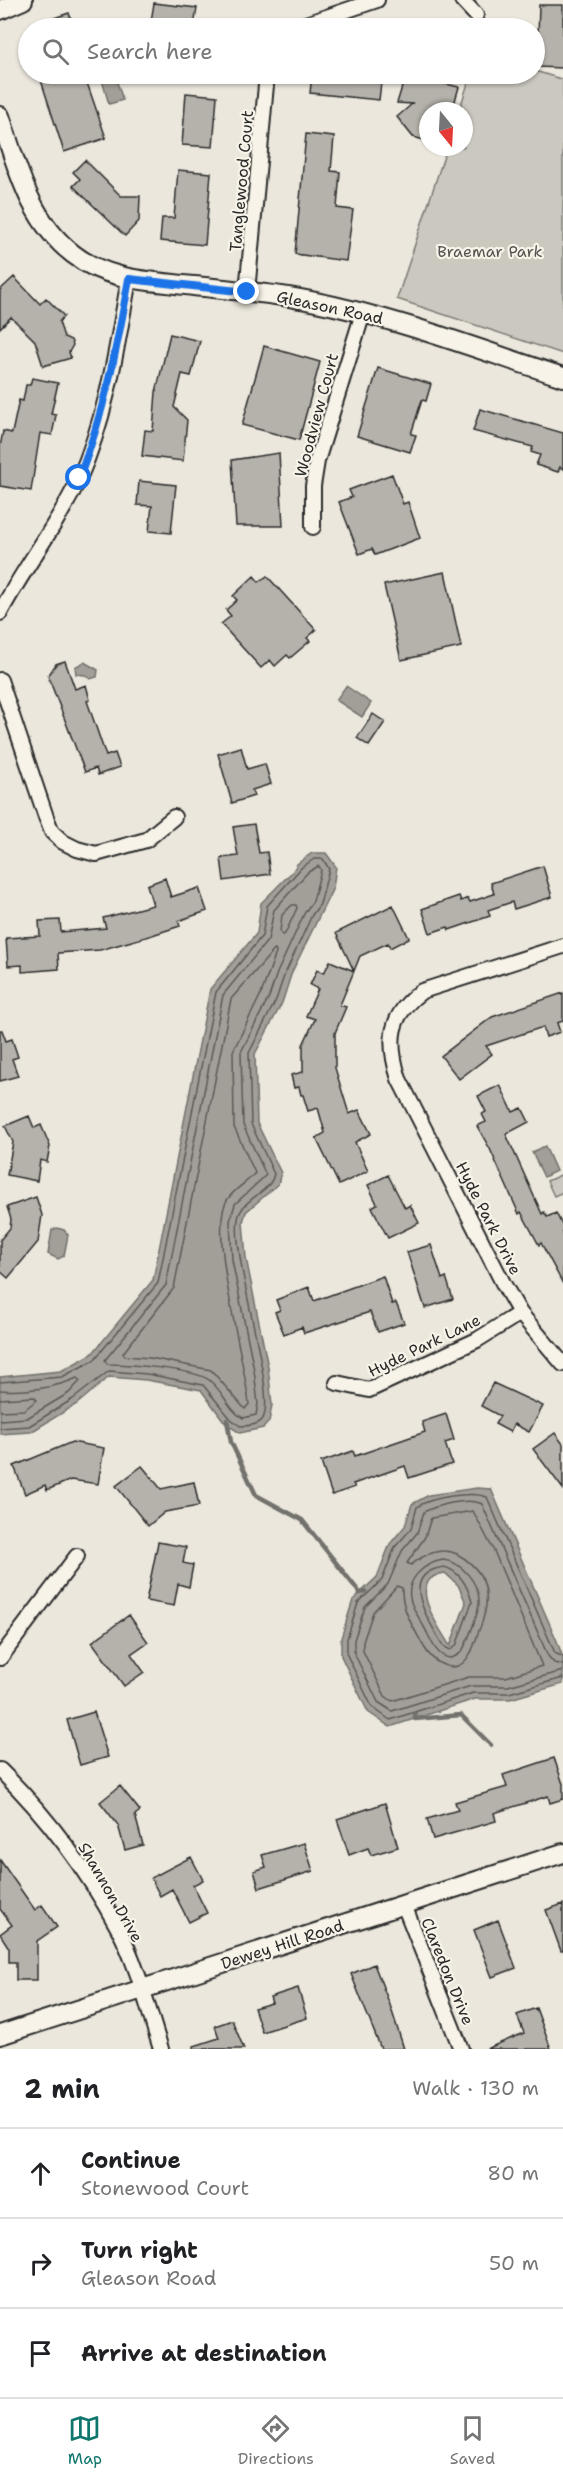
<!DOCTYPE html>
<html lang="en">
<head>
<meta charset="utf-8">
<style>
	body { margin:0; font-family:"Shantell Sans",sans-serif; background:#f6f6f6; color:#202124 }
	.compass { position:absolute; left:419px; top:102px; width:54px; height:54px; border-radius:50%; background:#fff; box-shadow:0 2px 4px #0004; rotate:162deg }
	.stop { position:absolute; width:18px; height:18px; margin:-14px; border:4px solid #1a73e8; border-radius:50%; background:#fff }
	.stop.end { background:#1a73e8; border-color:#fff; box-shadow:0 2px 6px #0008 }
	.list { margin:0; padding:0; list-style:none }
	h2 { display:flex; justify-content:space-between; align-items:center; height:78px; margin:0; padding:0 24px; font-size:26px }
	h2 small { font-size:20px; font-weight:400; color:#757577 }
	.list li { display:grid; grid-template-columns:39px 1fr auto; gap:18px; align-items:center; box-sizing:border-box; height:90px; padding:0 24px; border-top:2px solid #e0e0e0 }
	.list b { display:block; font-size:22px; white-space:nowrap }
	.list p { margin:0; font-size:20px; white-space:nowrap; color:#757577 }
	.list em { font-size:20px; font-style:normal; color:#757577 }
	.icon { flex:none; width:33px; height:33px; fill:none; stroke:currentColor; stroke-width:2; stroke-linecap:round; stroke-linejoin:round }
	.map { position:relative; flex:none; width:563px; height:2049px; overflow:hidden }
	.search { position:absolute; background:#fff; box-shadow:0 2px 4px #0004; left:18px; right:18px; top:18px; height:66px; display:flex; align-items:center; gap:15px; box-sizing:border-box; padding:0 21px; border-radius:33px; color:#757577; font-size:22px }
	.sheet { height:348px; background:#fff }
	nav { display:flex; justify-content:space-around; align-items:center; box-sizing:border-box; height:84px; border-top:2px solid #e0e0e0; background:#fff; font-size:16px; color:#757577 }
	nav a { display:grid; justify-items:center; gap:3px }
	nav .on { color:#0f766e }
	.map>svg:first-child { display:block }
	.green { fill:#cbc8bf; stroke:#7b7a75; stroke-width:1.5 }
	.water { fill:#a29f98; stroke:#72716c; stroke-width:1.5; fill-rule:evenodd }
	.lines { fill:none; stroke-linecap:round; stroke-linejoin:round }
	.shore { stroke:#5b5957; stroke-width:1.5 }
	.stream { stroke:#72716c; stroke-width:4.5 }
	.building { fill:#b5b2ab; stroke:#2b2b2b; stroke-width:1.5 }
	.street-casing { stroke:#2b2b2b; stroke-width:18 }
	.secondary-casing { stroke:#2b2b2b; stroke-width:22 }
	.street { stroke:#f7f3e8; stroke-width:14 }
	.secondary { stroke:#f7f3e8; stroke-width:18 }
	.route { stroke:#1a73e8; stroke-width:8 }
	.labels { text-anchor:middle; stroke-width:4.5; stroke-linejoin:round; paint-order:stroke }
	.street-label { font-size:16px; fill:#2b2b2b; stroke:#f7f3e8 }
	.park-label { font-size:16px; fill:#535250; stroke:#f7f3e8 }
</style>
</head>
<body>
<div class="map">
<svg width="563" height="2049" viewBox="0 0 563 2049">
	<rect width="100%" height="100%" fill="#ebe7dd"/>
	<filter id="ink" filterUnits="userSpaceOnUse"><feTurbulence type="fractalNoise" baseFrequency=".0167" numOctaves="2"/><feDisplacementMap in="SourceGraphic" scale="12" xChannelSelector="R" yChannelSelector="G"/><feConvolveMatrix kernelMatrix="1 2 1 2 8 2 1 2 1" color-interpolation-filters="sRGB"/></filter>
	<g filter="url(#ink)">
		<path class="green" d="M535 71 561 79 563 77V354L397 299 447 147H464V111H459L471 74H534Z
			M563 1174V1192L554 1196 547 1181Z"/>
		<path class="water" d="M115 76 123 100 109 104 102 80Z
			M84 662 98 670 97 677 90 679 85 675 76 674 75 667Z
			M346 686 371 703 362 717 336 700Z
			M312 853H326L336 867 333 888 292 972 282 1003 255 1054 257 1123 281 1173 278 1184 246 1212 243 1222 246 1258 268 1367 272 1405 269 1422 263 1428 240 1433 226 1424 201 1390 146 1380 109 1377 77 1404 31 1432 0 1434V1377L61 1371 92 1354 153 1280 210 989 257 933 261 903 293 871 297 864Z
			M545 1146 556 1171 544 1177 532 1152Z
			M57 1228 64 1230 68 1235 64 1256 58 1259 48 1254 52 1230Z
			M477 1488 491 1489 557 1641 563 1658V1684L510 1699H475L390 1727 368 1712 341 1656V1638L353 1600 377 1577 390 1544 405 1526 412 1504 429 1495ZM445 1573 458 1585 466 1603 450 1646C438 1626 404 1579 445 1573Z"/>
		<g class="lines">
			<path class="shore" d="M319 866 321 870 313 901 305 912 277 973 269 997 241 1052 243 1125 266 1175 235 1204 230 1221 232 1260 254 1370 258 1404 256 1415 243 1418C228 1410 223 1390 209 1380 195 1369 127 1364 107 1364L105 1360 166 1285 223 995 268 940 274 910 308 872Z
				M292 905H296L297 908 285 934 282 935 280 932 282 915Z
				M275 949 276 953 261 994 233 1051 234 1127 255 1173C247 1183 232 1190 226 1202 209 1235 245 1361 249 1404L245 1409 211 1370 150 1358 125 1356 123 1353 174 1288 231 999Z
				M0 1382 62 1377 94 1360 158 1283 216 992 262 936 267 906 302 867 314 859H323L329 869 320 904 312 915 284 976 276 1000 249 1053 251 1124 274 1174C270 1194 241 1198 238 1219 231 1259 279 1399 262 1420 258 1425 246 1426 240 1426L231 1419 203 1385 147 1374 109 1371 73 1399 29 1426 0 1428
				M0 1390C25 1392 55 1388 77 1378L80 1381 69 1393 27 1418 0 1420
				M0 1399 34 1397 37 1400 24 1410 0 1411
				M473 1511 494 1551 542 1666 506 1677H469L392 1701 385 1696 363 1651V1642L373 1612 397 1586 402 1588C401 1610 414 1628 424 1647 434 1664 457 1678 470 1654 475 1646 476 1637 480 1628 492 1598 488 1571 457 1554 441 1546 423 1555 411 1565L407 1563 425 1537 431 1518Z
				M443 1560C462 1561 480 1585 479 1603 479 1611 467 1644 462 1651 459 1655 455 1657 450 1658 435 1656 431 1639 424 1627 420 1619 414 1611 411 1602 404 1580 424 1563 443 1560Z
				M444 1567C460 1571 468 1587 472 1602L456 1646 450 1650 443 1646C431 1623 395 1574 444 1567Z
				M563 1657 555 1653 487 1497C472 1491 431 1497 417 1507L411 1529 395 1547 382 1580 358 1603 347 1639V1655L372 1707 390 1720 473 1693H509L563 1678
				M563 1665 554 1663 548 1656 482 1504C468 1497 437 1505 424 1512L417 1533 402 1551 388 1584 365 1607 354 1640V1653L378 1702 392 1711 471 1686H508L563 1671"/>
			<path class="stream" d="M227 1420 231 1442 256 1495 302 1520 360 1593 365 1592
				M415 1714V1719L461 1715 491 1745"/>
		</g>
		<path class="building" d="M154 3 197 8 194 26 177 22 176 28H150Z
			M539 5H563V68L537 67Z
			M69 13 74 28H31L30 26Z
			M39 74H84L106 138 64 152Z
			M312 74 330 76V74H382L379 100 310 93Z
			M406 74 459 87 452 111H428V141L413 137 397 117 412 104 397 103Z
			M186 93 217 96 213 147 182 145Z
			M306 134 334 137 331 171 340 172 337 208 353 210 346 261 295 254Z
			M85 160 121 196H140L139 221 125 236 73 186 80 179 73 172Z
			M178 170 211 173 205 245 160 241 162 218H174Z
			M14 277 40 304 46 298 64 316 59 322 64 337 71 340 73 345 69 352 71 358 43 366 35 341 11 317 0 328V290Z
			M170 334 200 341 191 376 182 374 174 407 187 420 183 461 142 456 145 430 153 431 156 392Z
			M264 346 320 362 299 440 242 425Z
			M378 368 431 384 426 401 422 400 411 434 416 435 410 452 357 436Z
			M32 378 58 383 51 414 56 415 52 435 40 433 31 491 0 486V447L3 431 12 433 19 400 23 401 26 385H30Z
			M480 409 563 433V469L560 467 558 472 536 465 540 455 531 452 533 447 473 431Z
			M279 453 283 526H236L232 460Z
			M392 474 403 504 408 502 420 538 375 555 372 549 359 554 339 502 352 497 349 490Z
			M139 481 176 485 171 533 149 531 152 506 137 505Z
			M445 572 461 647 401 660 384 585Z
			M254 576 259 582 267 576 316 630 307 638 310 641 290 658 287 655 275 666 270 660 261 668 221 624 231 616 226 610 237 600 233 596Z
			M65 661 75 689 86 685 90 700 87 701 106 756 115 753 120 767 98 775 96 768 85 772 48 676 56 664Z
			M373 714 385 722 369 746 357 738Z
			M241 747 247 769 265 764 271 784 252 790 254 796 232 803 218 754Z
			M254 824 259 853 267 852 270 874 224 881 221 858 238 856 233 827Z
			M543 866 552 897 514 909 512 902 488 910 490 916 449 930 448 927 430 933 422 909 459 896 461 901 468 898 470 902 494 894 491 883Z
			M165 878 171 897 199 888 207 911 178 921 180 926 146 937 100 950 58 953 59 969 22 972V965L8 966 6 938 40 936 39 921 60 920 61 932 106 928 103 918 153 905 147 885Z
			M393 905 409 938 390 948 388 943 360 956 354 971 336 933Z
			M330 961 354 971 340 1005 346 1007 335 1033V1068L349 1114 359 1110 371 1134 355 1142 368 1171 339 1185 316 1138 325 1133 318 1108 308 1111 303 1095H301L299 1087 294 1088 291 1075 303 1072V1045L315 1019 306 1016 318 989 310 985 317 970 324 973Z
			M563 993V1021L557 1023 560 1032 546 1037 543 1027 486 1046 492 1054 459 1079 441 1056 492 1017Z
			M0 1030H2L6 1041 12 1039 18 1057 12 1059 18 1076 0 1081Z
			M500 1085 513 1112 522 1108 529 1122 506 1134 542 1214 544 1212 547 1217 556 1213 563 1227V1284L541 1243 539 1245 521 1212 519 1214 490 1149 477 1126 486 1122 482 1114 486 1112 478 1096Z
			M29 1116 34 1128 41 1125 50 1146 47 1162 40 1160 37 1181 7 1175 13 1142 5 1126Z
			M388 1175 405 1208 410 1205 419 1223 388 1238 372 1207 377 1204 368 1185Z
			M36 1197 42 1215 38 1242 8 1278 0 1271V1240L10 1228 11 1219 7 1207Z
			M431 1245 442 1279 446 1277 453 1299 425 1308 407 1252Z
			M383 1276 392 1304 396 1303 404 1323 378 1332 370 1312 304 1333 302 1327 284 1334 275 1312 280 1310 276 1300 309 1287 314 1301Z
			M493 1383 543 1406 529 1432 514 1424 510 1432 495 1424 500 1416 481 1406Z
			M446 1414 454 1440 445 1443 452 1464 409 1478 405 1466 353 1484 355 1487 332 1495 321 1462 353 1451 355 1456 425 1432 422 1422Z
			M555 1433 563 1444V1489L533 1449Z
			M72 1442 104 1448 98 1484 71 1480 47 1490 45 1485 25 1494 14 1466Z
			M142 1466 161 1489 194 1482 199 1506 165 1512 148 1526 116 1486Z
			M158 1542 186 1547 183 1563 193 1565 189 1587 178 1584 174 1606 146 1601Z
			M129 1615 148 1642 131 1654 144 1672 124 1686 92 1642Z
			M94 1712 108 1757 80 1765 67 1720Z
			M554 1758 563 1784V1799L550 1803 548 1796 494 1813 496 1821 433 1839 427 1819 458 1810 455 1802 507 1787 503 1775Z
			M120 1786 140 1811 135 1815 143 1845 125 1850 118 1825 100 1802Z
			M385 1803 398 1847 371 1855 368 1848 349 1855 337 1819Z
			M304 1843 313 1871 259 1888 254 1871 266 1867 262 1855Z
			M191 1857 203 1880 193 1885 207 1913 189 1922 172 1889 160 1896 151 1878Z
			M0 1860 35 1910 42 1905 57 1927 37 1941V1980H16V1962H9V1948L0 1934 12 1925 0 1909Z
			M563 1904V1951H561L546 1910Z
			M498 1920 516 1968 492 1977 474 1930Z
			M374 1964 390 2005 404 2049H381L351 1974Z
			M298 1988 307 2018 262 2032 254 2008 272 2003 270 1997Z
			M536 2008 551 2049H486L524 2033 517 2015Z
			M232 2020 244 2049H194V2046L219 2038 215 2026Z"/>
		<g class="lines">
			<defs>
				<path id="street" d="M462 0 476 15
					M294 28 377 0
					M247 292 267 74
					M313 527V486L317 461 363 313
					M0 613C24 567 57 526 79 479 107 416 117 346 129 279
					M0 680 46 817 52 832 63 842 77 849 96 854 146 840 174 817
					M563 946 422 991C389 1015 387 1041 399 1079L504 1285 520 1313 563 1364
					M337 1383 369 1390 477 1340 520 1313
					M0 1658 77 1556
					M0 1770C47 1816 87 1870 118 1928 138 1966 148 2009 161 2049
					M404 1905 461 2049"/>
				<path id="secondary" d="M0 10 23 0
					M0 116C17 166 29 220 73 254 107 281 152 281 194 286 233 290 272 293 311 301 397 318 480 350 563 377
					M0 2035 563 1853"/>
			</defs>
			<use href="#street" class="street-casing"/>
			<use href="#secondary" class="secondary-casing"/>
			<use href="#street" class="street"/>
			<use href="#secondary" class="secondary"/>
		</g>
	</g>
	<g class="lines" filter="url(#ink)">
		<path class="route" d="M79 478C104 413 117 347 129 279L247 292"/>
	</g>
	<g class="labels">
		<g class="street-label">
			<text transform="translate(241 181) rotate(-85)" y="6">Tanglewood Court</text>
			<text transform="translate(330 307) rotate(12)" y="6">Gleason Road</text>
			<text transform="translate(316 415) rotate(-75)" y="6">Woodview Court</text>
			<text transform="translate(489 1218) rotate(63)" y="6">Hyde Park Drive</text>
			<text transform="translate(424 1345) rotate(-26)" y="6">Hyde Park Lane</text>
			<text transform="translate(111 1892) rotate(60)" y="6">Shannon Drive</text>
			<text transform="translate(282 1944) rotate(-18)" y="6">Dewey Hill Road</text>
			<text transform="translate(448 1971) rotate(68)" y="6">Claredon Drive</text>
		</g>
		<g class="park-label">
			<text x="490" y="257">Braemar Park</text>
		</g>
	</g>
</svg>
<svg class="compass" viewBox="-18 -18 36 36"><path d="M0-13l5 13h-10z" fill="#e53935"/><path d="M0 13l5-13h-10z" fill="#757577"/></svg>
<div class="stop" style="left:79px;top:478px"></div>
<div class="stop end" style="left:247px;top:292px"></div>
<div class="search"><svg class="icon" aria-label="search" viewBox="0 0 24 24"><circle cx="10" cy="10" r="6"/><path d="M15 15l6 6"/></svg>Search here</div>
</div>
<section class="sheet">
<h2>2 min<small>Walk · 130 m</small></h2>
<ul class="list">
<li><svg class="icon" aria-label="ahead" viewBox="0 0 24 24"><path d="M12 20V5M6 11l6-6 6 6"/></svg><div><b>Continue</b><p>Stonewood Court</p></div><em>80 m</em></li>
<li><svg class="icon" aria-label="right" viewBox="0 0 24 24"><path d="M7 20v-9h11M14 6l5 5-5 5"/></svg><div><b>Turn right</b><p>Gleason Road</p></div><em>50 m</em></li>
<li><svg class="icon" aria-label="arrive" viewBox="0 0 24 24"><path d="M6 21V4h12l-3 4 3 4H6"/></svg><div><b>Arrive at destination</b></div></li>
</ul>
</section>
<nav>
<a class="on"><svg class="icon" aria-label="map" viewBox="0 0 24 24"><path d="M3 6l6-2 6 2 6-2v14l-6 2-6-2-6 2zM9 4v14M15 6v14"/></svg>Map</a>
<a><svg class="icon" aria-label="directions" viewBox="0 0 24 24"><path d="M12 3l9 9-9 9-9-9zM9 14v-3h6M13 9l2 2-2 2"/></svg>Directions</a>
<a><svg class="icon" aria-label="saved" viewBox="0 0 24 24"><path d="M7 4h10v16l-5-4-5 4z"/></svg>Saved</a>
</nav>
</body>
</html>
